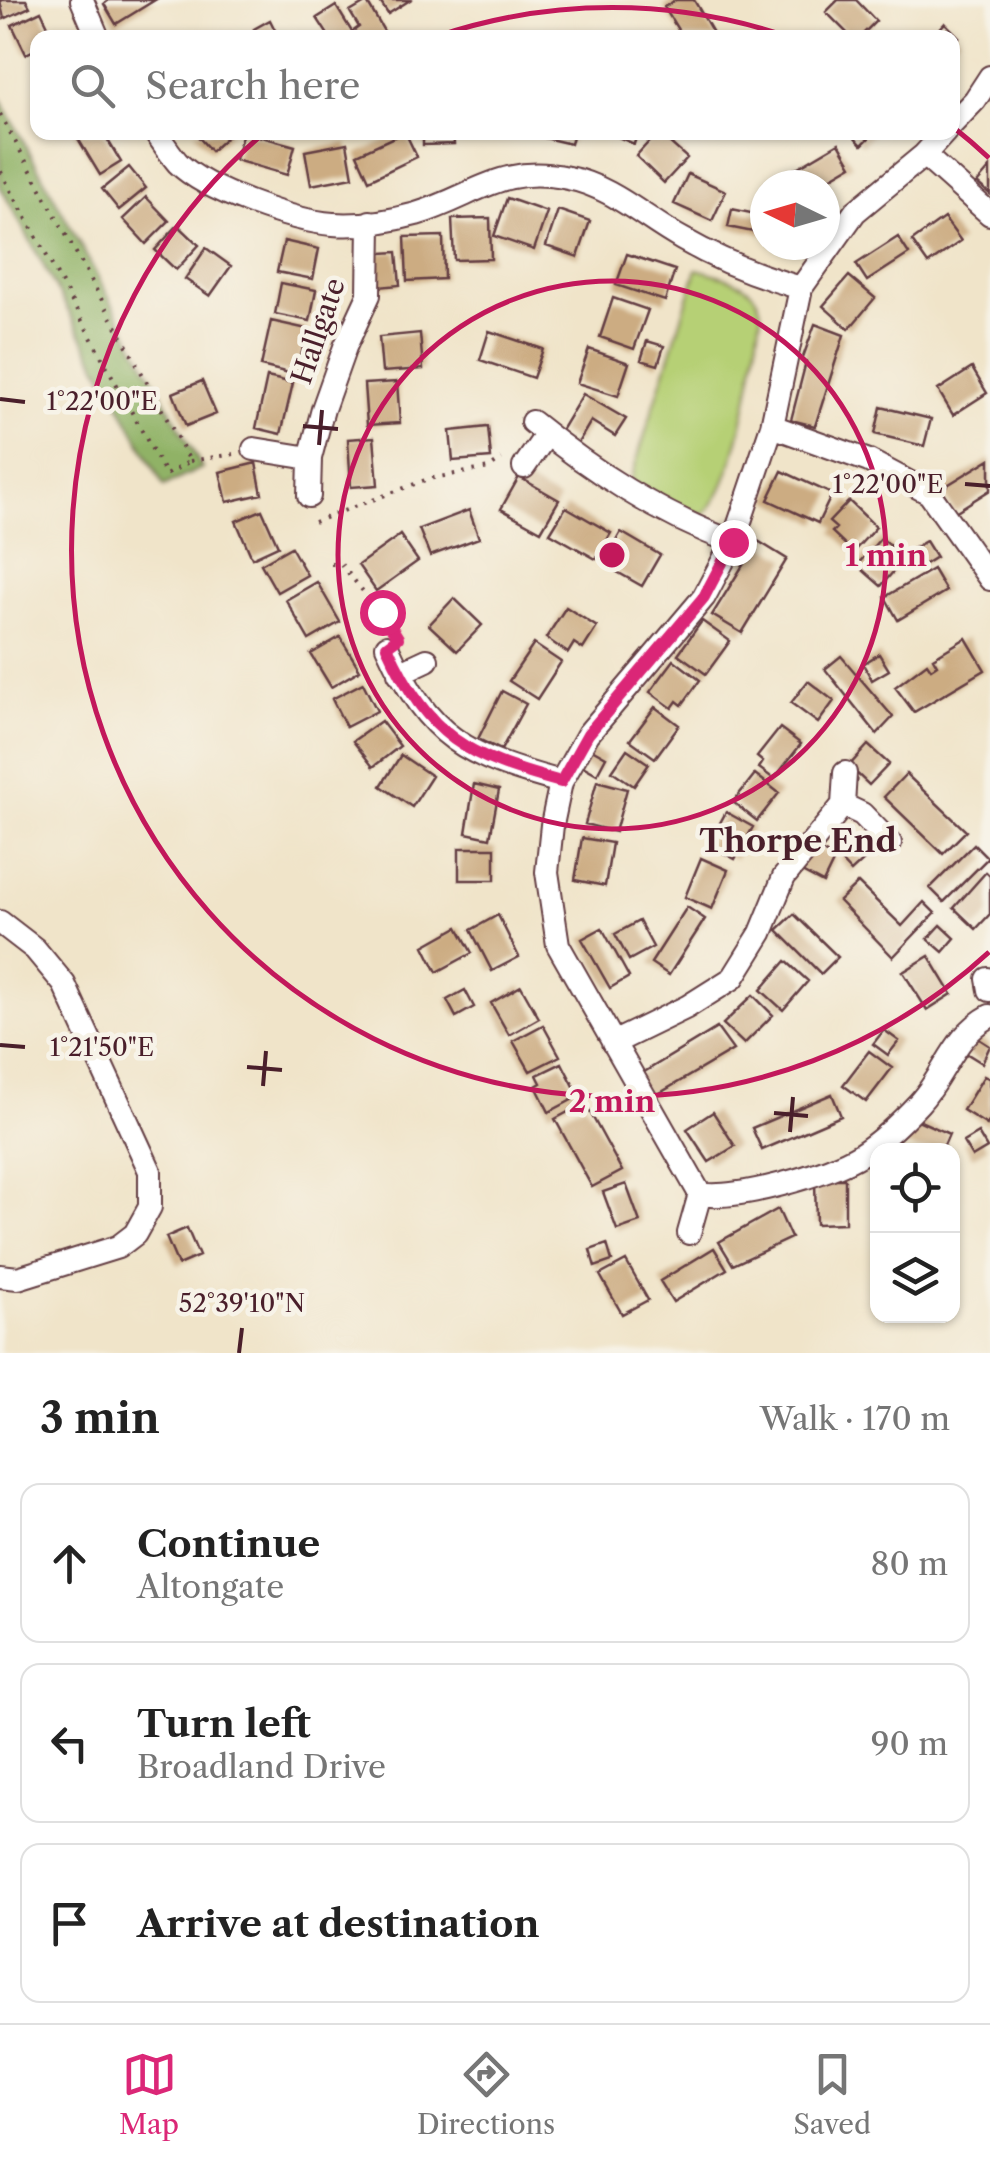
<!DOCTYPE html>
<html lang="en">
<head>
<meta charset="utf-8">
<style>
	body { margin:0; font-family:"Libre Caslon Text",serif; background:#f2f2f2; color:#222 }
	.controls { position:absolute; right:30px; bottom:30px; display:grid; overflow:hidden; border-radius:20px; box-shadow:0 2px 8px #0004 }
	.controls button { width:90px; height:90px; display:grid; place-items:center; padding:0; border:0; border-bottom:2px solid #e0e0e0; background:#fff; color:#222; font:50px sans-serif }
	.compass { position:absolute; left:750px; top:170px; width:90px; height:90px; border-radius:50%; background:#fff; box-shadow:0 2px 8px #0004; rotate:275deg }
	.stop { position:absolute; width:30px; height:30px; margin:-22px; border:8px solid #db2777; border-radius:50%; background:#fff }
	.stop.end { background:#db2777; border-color:#fff; box-shadow:0 2px 10px #0008 }
	.list { margin:0; padding:0; list-style:none }
	h2 { display:flex; justify-content:space-between; align-items:center; height:130px; margin:0; padding:0 40px; font-size:42px }
	h2 small { font-size:32px; font-weight:400; color:#767676 }
	.list li { display:grid; grid-template-columns:65px 1fr auto; gap:30px; align-items:center; box-sizing:border-box; height:160px; margin:0 20px 20px; padding:0 20px; border:2px solid #e0e0e0; border-radius:20px }
	.list b { display:block; font-size:38px; white-space:nowrap }
	.list p { margin:0; font-size:32px; white-space:nowrap; color:#767676 }
	.list em { font-size:32px; font-style:normal; color:#767676 }
	.icon { flex:none; width:55px; height:55px; fill:none; stroke:currentColor; stroke-width:2; stroke-linecap:round; stroke-linejoin:round }
	.map { position:relative; flex:none; width:990px; height:1353px; overflow:hidden }
	.search { position:absolute; background:#fff; box-shadow:0 2px 8px #0004; left:30px; right:30px; top:30px; height:110px; display:flex; align-items:center; gap:25px; box-sizing:border-box; padding:0 35px; border-radius:20px; color:#767676; font-size:38px }
	.sheet { height:670px; background:#fff }
	nav { display:flex; justify-content:space-around; align-items:center; box-sizing:border-box; height:140px; border-top:2px solid #e0e0e0; background:#fff; font-size:28px; color:#767676 }
	nav a { display:grid; justify-items:center; gap:5px }
	nav .on { color:#db2777 }
	.map>svg:first-child { display:block }
	.green { fill:#b6d075; stroke:#807850; stroke-width:2.5 }
	.forest { fill:#90b266; stroke:#6d6848; stroke-width:2.5 }
	.building { fill:#ccac82 }
	.lines { fill:none; stroke-linecap:round; stroke-linejoin:round }
	.street-casing { stroke:#633d43; stroke-width:26 }
	.path { stroke:#633d43; stroke-width:4; stroke-dasharray:2.5 8; stroke-linecap:butt }
	.street { stroke:#fff; stroke-width:22 }
	.route { stroke:#db2777; stroke-width:12 }
	.ticks { fill:none; stroke:#4a1f2b; stroke-width:4 }
	.ring { fill:none; stroke:#c2185b; stroke-width:5 }
	.labels { text-anchor:middle; stroke-width:9; stroke-linejoin:round; paint-order:stroke }
	.street-label { font-size:28px; fill:#4a1f2b; stroke:#f7f3e8 }
	.quarter-label { font-size:32px; font-weight:bold; fill:#4a1f2b; stroke:#f7f3e8 }
	.ticks-label { font-size:25px; text-anchor:middle; fill:#4a1f2b; stroke:#f7f3e8; stroke-width:9; stroke-linejoin:round; paint-order:stroke }
	.centre { fill:#c2185b; stroke:#f7f3e8; stroke-width:5 }
	.ring-label { font-size:30px; text-anchor:middle; font-weight:bold; fill:#c2185b; stroke:#f7f3e8; stroke-width:9; stroke-linejoin:round; paint-order:stroke }
</style>
</head>
<body>
<div class="map">
<svg width="990" height="1353" viewBox="0 0 990 1353">
	<rect width="100%" height="100%" fill="#f7f3e8"/>
	<filter id="ink" filterUnits="userSpaceOnUse"><feTurbulence type="fractalNoise" baseFrequency=".01" numOctaves="2"/><feDisplacementMap in="SourceGraphic" scale="20" xChannelSelector="R" yChannelSelector="G"/><feConvolveMatrix kernelMatrix="1 2 1 2 8 2 1 2 1" color-interpolation-filters="sRGB"/></filter>
	<filter id="wash" filterUnits="userSpaceOnUse"><feTurbulence type="fractalNoise" baseFrequency=".0048" numOctaves="4" result="noise"/><feDisplacementMap in="SourceGraphic" scale="40" xChannelSelector="R" yChannelSelector="G"/><feGaussianBlur stdDeviation="2.25" result="paint"/><feColorMatrix in="noise" values="0 0 0 0 0 0 0 0 0 0 0 0 0 0 0 0 0 1.4 0 .05"/><feComposite in="paint" operator="in"/></filter>
	<g filter="url(#wash)">
		<rect width="100%" height="100%" fill="#f0e4c9"/>
		<path class="green" d="M697 269C724 277 760 282 761 315 755 358 737 494 701 515L630 482Z"/>
		<path class="forest" d="M0 98 202 468 164 486 0 186Z"/>
		<g id="blocks">
			<path class="building" d="M0 0H26L30 7 4 19Z
				M109 0H155L116 24 104 4Z
				M379 0H410L388 14Z
				M676 0H694L716 38H683L664 7Z
				M838 0H856L876 21 859 38H852L826 12Z
				M367 2 388 38H330L317 18 336 6 352 32 359 27 350 12Z
				M41 11 54 38H38V48L26 54 12 25Z
				M270 20 279 38H259L254 29Z
				M945 23 959 37 952 44V38H931Z
				M74 132H103L121 162 100 175Z
				M194 132H232L211 151Z
				M243 132 295 146 287 175 235 160Z
				M405 132 417 157 369 180 357 154Z
				M423 132H453L454 144 423 145Z
				M542 132H574L571 144 541 137Z
				M607 132H638L634 144Z
				M658 132 687 158 664 183 636 156Z
				M850 132H875L862 145Z
				M347 143 353 177 311 185 305 151Z
				M839 143 852 165 818 185H804L795 169Z
				M129 167 146 188 119 210 102 189Z
				M990 168V194L977 183Z
				M688 174 726 191 712 221 674 204Z
				M146 197 169 221 146 244 123 219Z
				M507 198 547 212 534 250 494 236Z
				M765 205 763 234 728 227 732 209 760 215V208Z
				M558 210 590 221 578 257 546 246Z
				M490 218 491 259 454 260 452 219Z
				M944 218 961 241 928 264 912 241Z
				M178 225 199 245 176 270 155 250Z
				M443 236 444 279 407 281 405 237Z
				M898 237 909 254 867 281 856 264Z
				M284 241 319 249 313 279 277 272Z
				M206 248 231 266 210 296 185 279Z
				M397 252 400 285 369 288 366 254Z
				M627 254 675 270 665 301 616 285Z
				M849 276 875 298 849 329 823 306Z
				M281 283 316 290 310 321 275 314Z
				M613 298 648 310 634 349 600 337Z
				M271 321 307 329 297 375 261 366Z
				M815 324 844 335 815 426 791 420 806 362 802 360Z
				M489 331 543 349 533 378 480 360Z
				M420 333 423 369 382 372 379 337Z
				M647 341 664 346 658 365 641 360Z
				M589 349 629 363 618 396 577 383Z
				M972 368 987 393 953 415 938 390Z
				M267 377 293 383 281 434 256 428Z
				M202 381 216 414 186 426 173 393Z
				M397 382 400 423 367 425 364 384Z
				M583 394 626 419 615 436 591 421 578 443 560 432Z
				M881 407 931 419 924 446 875 434Z
				M488 427 491 458 453 461 450 431Z
				M374 437 378 485 351 487 348 439Z
				M990 459V490L955 512 941 489Z
				M256 463 262 494 227 502 220 472Z
				M782 471 832 494 818 523 768 500Z
				M519 477 559 500 541 531 501 509Z
				M849 501 876 527 853 552 832 532 836 528 829 522Z
				M566 507 611 533 596 559 550 533Z
				M262 510 278 546 252 558 236 521Z
				M469 510 479 538 430 556 419 529Z
				M621 532 660 555 642 586 603 564Z
				M400 535 418 561 376 591 358 565Z
				M881 538 905 558 881 586 857 565Z
				M758 541 787 559 742 633 712 615Z
				M926 541 936 557 920 567 909 551Z
				M291 547 307 575 277 592 261 564Z
				M933 569 946 591 898 620 885 597Z
				M317 582 340 622 309 640 286 600Z
				M454 598 482 625 457 651 429 625Z
				M566 607 597 627 583 649 574 643 568 653 546 638Z
				M702 621 730 641 706 674 678 654Z
				M340 637 360 670 331 687 311 654Z
				M966 638 985 670 914 712 895 687 927 663 931 669 937 665 933 658Z
				M534 644 561 662 537 699 509 681Z
				M879 654 889 670 872 680 863 664Z
				M841 656 893 717 877 734 825 669Z
				M674 660 700 680 682 705 677 701 672 708 650 692Z
				M808 681 834 701 818 723 791 703Z
				M363 683 377 711 346 727 332 699Z
				M502 691 526 704 501 750 478 739Z
				M655 707 679 725 655 758 630 740Z
				M381 721 400 746 373 767 353 741Z
				M780 728 801 744 774 779 759 768 763 762 757 757Z
				M868 745 889 764 869 785 849 766Z
				M590 748 606 757 597 774 581 765Z
				M627 749 649 764 634 786 612 771Z
				M401 755 432 776 412 807 381 786Z
				M755 774 779 793 757 821 733 802Z
				M906 774 966 831 943 854 884 797Z
				M597 781 627 789 615 832 585 824Z
				M474 784 499 790 490 838 466 833Z
				M726 812 753 827 735 859 708 845Z
				M582 838 612 843 605 886 575 880Z
				M974 844 988 858 944 902 930 888Z
				M810 846 835 858 823 883 798 870Z
				M851 847 864 860 851 872 839 859Z
				M459 848H495V880H459Z
				M701 858 728 870 712 909 685 897Z
				M986 872 990 876V914L976 929 954 908Z
				M858 883 902 926 924 902 935 913 893 957 839 901Z
				M687 907 705 919 669 975 651 963Z
				M794 914 838 957 821 974 777 930Z
				M498 915 519 957 492 971 471 930Z
				M639 921 653 947 629 960 615 934Z
				M941 925 955 938 943 952 928 939Z
				M458 927 472 953 437 972 424 946Z
				M602 928 629 977 610 988 582 939Z
				M929 956 952 994 927 1010 903 972Z
				M786 961 808 981 783 1010 761 990Z
				M521 986 539 1018 509 1035 491 1003Z
				M465 990 474 1007 456 1017 447 1000Z
				M753 995 773 1015 744 1044 723 1024Z
				M543 1025 560 1056 530 1071 513 1041Z
				M717 1028 733 1050 648 1100 636 1077Z
				M884 1030 899 1041 888 1055 873 1044Z
				M976 1037 990 1046 982 1063 966 1053Z
				M869 1051 892 1068 866 1102 843 1085Z
				M562 1063 579 1096 549 1112 536 1086 541 1083 537 1075Z
				M984 1076 990 1079V1120L987 1125 963 1110Z
				M832 1094 841 1116 762 1150 752 1128Z
				M585 1103 622 1171 592 1187 555 1119Z
				M713 1112 735 1146 709 1162 687 1129Z
				M909 1116 949 1134 942 1150H917L897 1141Z
				M978 1133 987 1148 972 1157 963 1142Z
				M815 1179H845V1223L816 1224Z
				M626 1184 640 1222 617 1230 603 1192Z
				M778 1209 791 1238 733 1265 719 1242Z
				M187 1228 199 1256 178 1265 166 1237Z
				M607 1244 612 1261 595 1267 590 1250Z
				M714 1248 727 1269 673 1302 660 1281Z
				M626 1261 648 1300 622 1314 600 1275Z"/>
		</g>
	</g>
	<g filter="url(#ink)">
		<use href="#blocks" fill-opacity="0" stroke="#633d43" stroke-width="2.5"/>
		<g class="lines">
			<defs>
				<path id="street" d="M82 0 98 38
					M952 124 975 100 990 77
					M155 132C163 142 170 154 178 163 206 191 293 221 333 224 359 226 390 221 416 214 476 196 500 164 568 178 611 186 644 218 682 239 720 261 759 276 801 288
					M945 132 924 155 855 212 801 288 772 426 733 542 704 597 588 734 561 782 552 825 547 872 558 945 700 1194C735 1201 830 1174 861 1154 880 1142 903 1120 919 1103 946 1074 953 1036 990 1016
					M924 155 990 214
					M532 422C594 472 658 514 733 542
					M772 426 869 461 929 493 990 579
					M254 449 310 458
					M524 467 547 434
					M309 496 310 458 323 409 345 347 369 295 370 222
					M387 646C429 739 466 756 561 782
					M399 673 427 660
					M843 805 862 814 890 843
					M0 922 35 949 64 984 150 1171V1207L135 1234 118 1247 18 1278 0 1276
					M988 979 990 990
					M613 1043 687 1007 733 978 761 933 784 877 843 805 845 773
					M689 1233 700 1194"/>
			</defs>
			<use href="#street" class="street-casing"/>
			<path class="path" d="M0 114 190 461 166 475 0 170
				M190 461 234 454
				M314 522 428 479 489 468 502 459
				M331 564H341L391 626"/>
			<use href="#street" class="street"/>
		</g>
	</g>
	<g class="lines" filter="url(#ink)">
		<path class="route" d="M382 612 398 638 387 646C429 739 466 756 561 782L588 734 704 597 733 542"/>
	</g>
	<path class="ticks" d="M0 399 25 402M303 426 338 429M319 445 322 410M965 484 990 486M0 1045 25 1047M247 1067 282 1070M263 1086 266 1051M774 1113 808 1116M790 1132 793 1097M239 1353 242 1328"/>
	<g class="ring">
		<circle cx="612" cy="555" r="274"/>
		<path d="M989 952A547 547 0 1 1 264 133M438 36A547 547 0 0 1 786 36M953 127A547 547 0 0 1 989 158"/>
	</g>
	<g class="labels">
		<g class="street-label">
			<text transform="translate(318 331) rotate(-71)" y="10">Hallgate</text>
		</g>
		<g class="quarter-label">
			<text x="798" y="852">Thorpe End</text>
		</g>
	</g>
	<g class="ticks-label">
		<text x="102" y="410">1°22'00"E</text>
		<text x="888" y="493">1°22'00"E</text>
		<text x="102" y="1056">1°21'50"E</text>
		<text x="242" y="1312">52°39'10"N</text>
	</g>
	<circle cx="612" cy="555" r="15" class="centre"/>
	<g class="ring-label">
		<text x="886" y="566">1 min</text>
		<text x="612" y="1112">2 min</text>
	</g>
</svg>
<div class="controls">
<button><svg class="icon" aria-label="locate" viewBox="0 0 24 24"><circle cx="12" cy="12" r="6"/><path d="M12 2v4M12 18v4M2 12h4M18 12h4"/></svg></button>
<button><svg class="icon" aria-label="layers" viewBox="0 0 24 24"><path d="M12 4l9 5-9 5-9-5zM3 14l9 5 9-5"/></svg></button>
</div>
<svg class="compass" viewBox="-18 -18 36 36"><path d="M0-13l5 13h-10z" fill="#e53935"/><path d="M0 13l5-13h-10z" fill="#767676"/></svg>
<div class="stop" style="left:382px;top:612px"></div>
<div class="stop end" style="left:733px;top:542px"></div>
<div class="search"><svg class="icon" aria-label="search" viewBox="0 0 24 24"><circle cx="10" cy="10" r="6"/><path d="M15 15l6 6"/></svg>Search here</div>
</div>
<section class="sheet">
<h2>3 min<small>Walk · 170 m</small></h2>
<ul class="list">
<li><svg class="icon" aria-label="ahead" viewBox="0 0 24 24"><path d="M12 20V5M6 11l6-6 6 6"/></svg><div><b>Continue</b><p>Altongate</p></div><em>80 m</em></li>
<li><svg class="icon" aria-label="left" viewBox="0 0 24 24"><path d="M17 20v-9H6M10 6l-5 5 5 5"/></svg><div><b>Turn left</b><p>Broadland Drive</p></div><em>90 m</em></li>
<li><svg class="icon" aria-label="arrive" viewBox="0 0 24 24"><path d="M6 21V4h12l-3 4 3 4H6"/></svg><div><b>Arrive at destination</b></div></li>
</ul>
</section>
<nav>
<a class="on"><svg class="icon" aria-label="map" viewBox="0 0 24 24"><path d="M3 6l6-2 6 2 6-2v14l-6 2-6-2-6 2zM9 4v14M15 6v14"/></svg>Map</a>
<a><svg class="icon" aria-label="directions" viewBox="0 0 24 24"><path d="M12 3l9 9-9 9-9-9zM9 14v-3h6M13 9l2 2-2 2"/></svg>Directions</a>
<a><svg class="icon" aria-label="saved" viewBox="0 0 24 24"><path d="M7 4h10v16l-5-4-5 4z"/></svg>Saved</a>
</nav>
</body>
</html>
